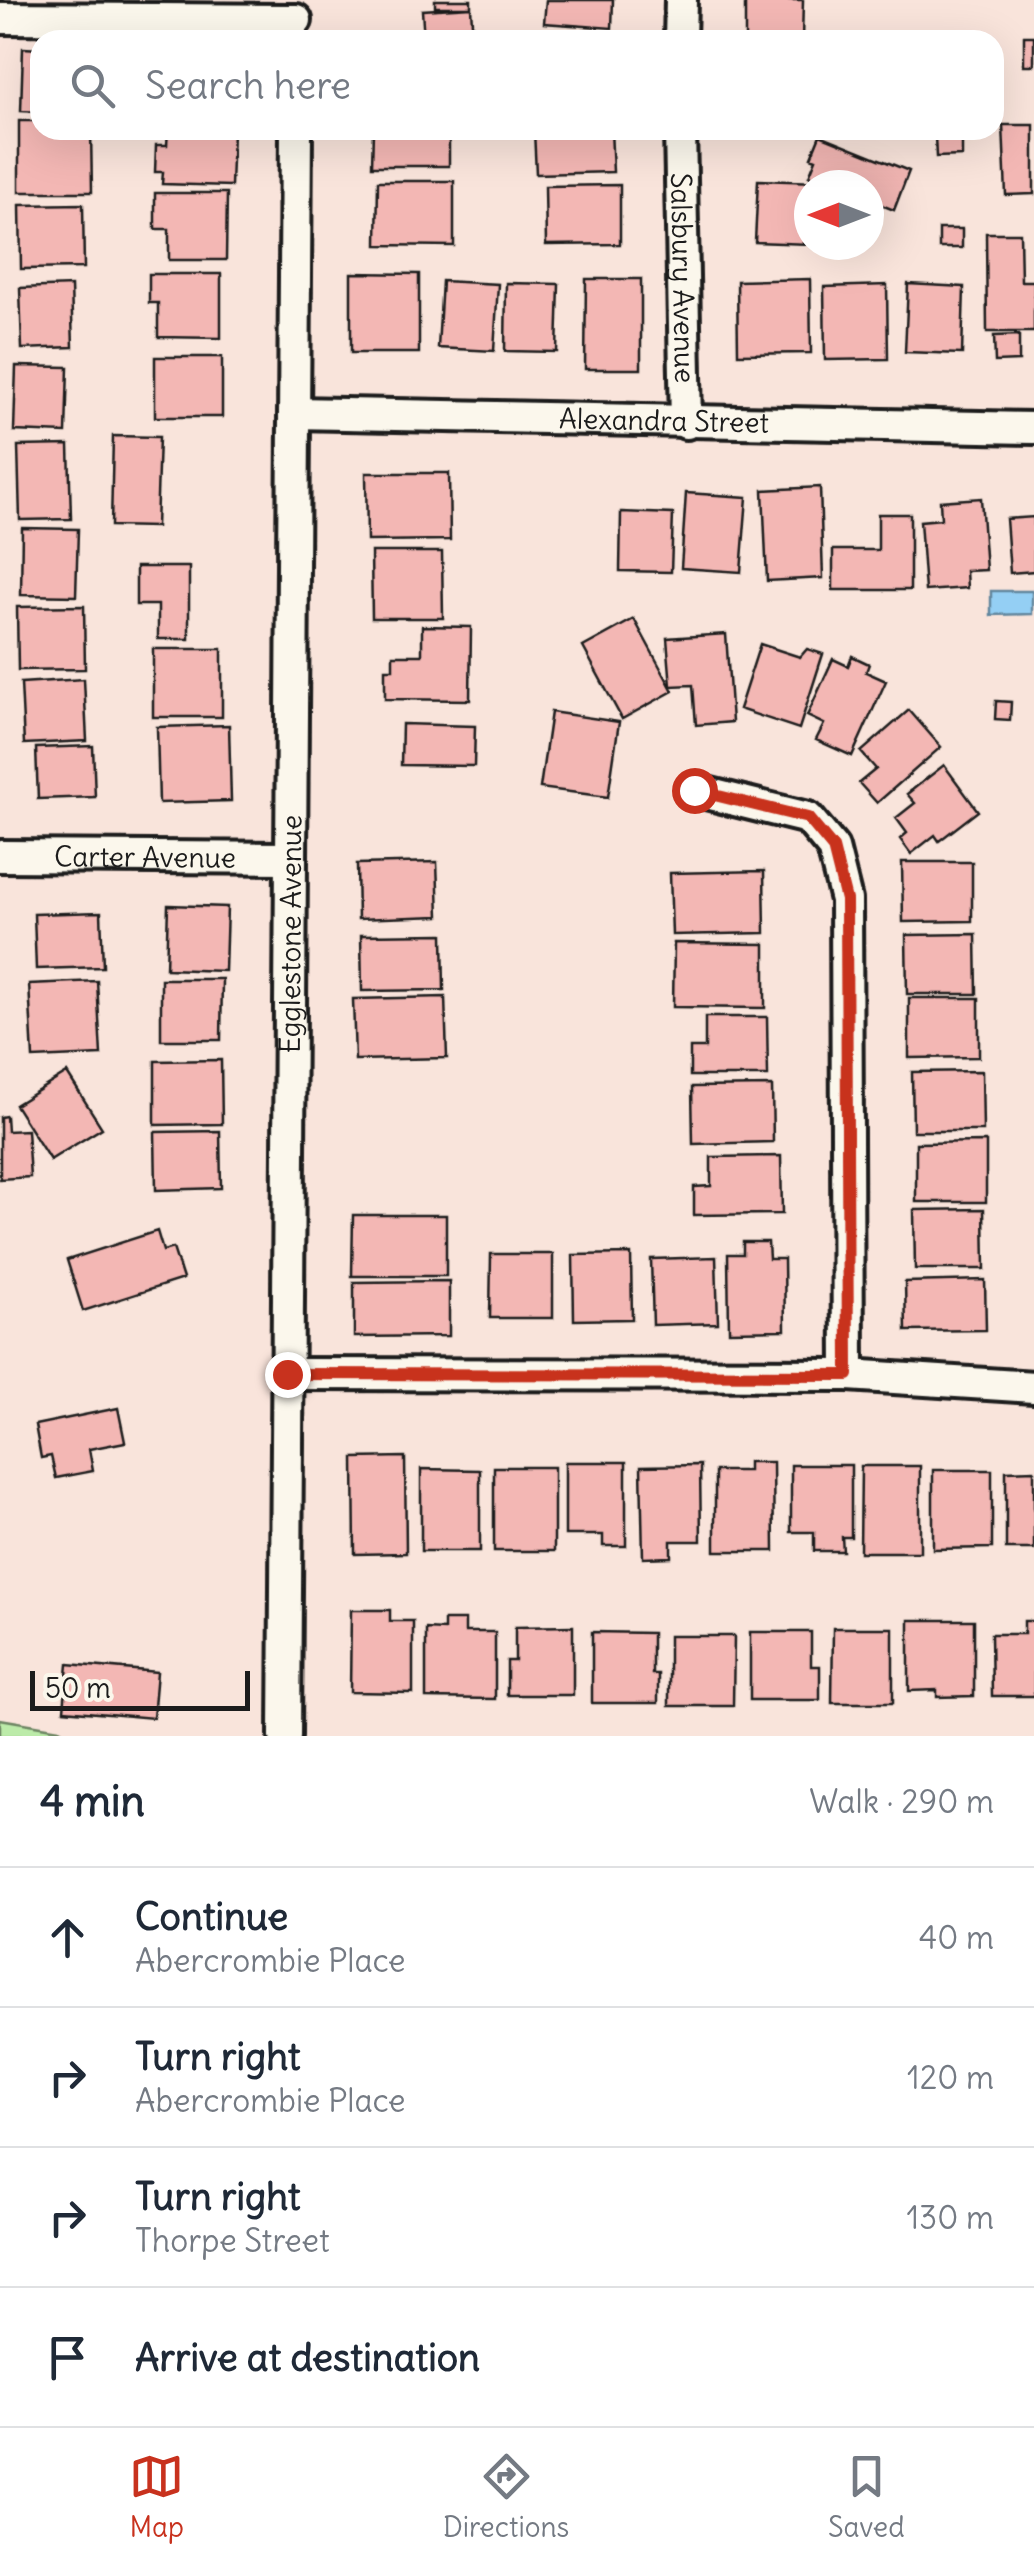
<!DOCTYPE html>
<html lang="en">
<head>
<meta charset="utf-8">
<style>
	body { margin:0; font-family:Delius,sans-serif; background:#f2f2f3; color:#1f2937 }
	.compass { position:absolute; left:794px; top:170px; width:90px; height:90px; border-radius:50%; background:#fff; box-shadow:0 10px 40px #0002; rotate:270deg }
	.scale { position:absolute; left:30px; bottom:25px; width:220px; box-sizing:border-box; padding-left:10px; border:5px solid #1c1c1c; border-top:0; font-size:28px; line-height:35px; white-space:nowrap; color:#1c1c1c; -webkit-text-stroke:8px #fbf7ec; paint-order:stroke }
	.stop { position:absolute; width:30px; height:30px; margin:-22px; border:8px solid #c8321e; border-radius:50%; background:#fff }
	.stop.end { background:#c8321e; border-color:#fff; box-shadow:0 2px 10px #0008 }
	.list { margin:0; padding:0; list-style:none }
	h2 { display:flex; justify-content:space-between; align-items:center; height:130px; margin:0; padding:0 40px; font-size:42px }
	h2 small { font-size:32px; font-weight:400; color:#747a83 }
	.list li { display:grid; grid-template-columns:65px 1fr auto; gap:30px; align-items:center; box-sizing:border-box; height:140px; padding:0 40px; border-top:2px solid #e0e1e3 }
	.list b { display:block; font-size:38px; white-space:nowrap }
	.list p { margin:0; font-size:32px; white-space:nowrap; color:#747a83 }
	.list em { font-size:32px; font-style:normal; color:#747a83 }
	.icon { flex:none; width:55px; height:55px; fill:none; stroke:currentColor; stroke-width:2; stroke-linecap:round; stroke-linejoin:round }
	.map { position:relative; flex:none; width:1034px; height:1736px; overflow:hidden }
	.search { position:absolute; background:#fff; box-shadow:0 10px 40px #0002; left:30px; right:30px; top:30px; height:110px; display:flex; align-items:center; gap:25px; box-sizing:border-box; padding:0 35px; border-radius:30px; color:#747a83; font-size:38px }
	.sheet { height:690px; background:#fff }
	nav { display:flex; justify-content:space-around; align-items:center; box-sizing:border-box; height:140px; border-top:2px solid #e0e1e3; background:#fff; font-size:28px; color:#747a83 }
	nav a { display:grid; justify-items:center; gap:5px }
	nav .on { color:#c8321e }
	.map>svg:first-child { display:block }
	.green { fill:#bceba9; stroke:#6c8462; stroke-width:2.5 }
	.water { fill:#94cff4; stroke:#64879e; stroke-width:2.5 }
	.building { fill:#f3b7b4; stroke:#1c1c1c; stroke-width:2.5 }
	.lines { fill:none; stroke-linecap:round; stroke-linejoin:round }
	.minor-casing { stroke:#1c1c1c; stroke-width:38 }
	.minor { stroke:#fbf7ec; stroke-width:30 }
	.route { stroke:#c8321e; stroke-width:12 }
	.labels { text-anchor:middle; stroke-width:10; stroke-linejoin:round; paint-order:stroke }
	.street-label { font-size:28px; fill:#1c1c1c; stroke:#fbf7ec }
</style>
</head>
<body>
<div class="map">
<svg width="1034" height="1736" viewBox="0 0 1034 1736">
	<rect width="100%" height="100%" fill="#f9e4db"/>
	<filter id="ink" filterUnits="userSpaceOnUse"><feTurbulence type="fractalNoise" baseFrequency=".01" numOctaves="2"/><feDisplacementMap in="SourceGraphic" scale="20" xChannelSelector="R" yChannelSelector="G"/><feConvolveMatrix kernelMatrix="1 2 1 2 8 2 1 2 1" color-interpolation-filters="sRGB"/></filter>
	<g filter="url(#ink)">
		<path class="green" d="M0 1719 59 1729 71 1736H0Z"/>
		<path class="water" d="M991 591H1032V614L991 615Z"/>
		<path class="building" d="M435 0H471V7H435Z
			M546 0H613L612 28 544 23Z
			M745 0H803L802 40H745Z
			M471 7 473 40H424L422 10Z
			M1024 36H1034V65H1024Z
			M23 48 40 49V112L21 111Z
			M19 121H40V130H91L92 192H19Z
			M1003 125H1034V194L1006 195Z
			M168 130 233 131 231 186 162 184 163 172H155L156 145H167Z
			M373 130H449V166H372Z
			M534 130H611L613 172 536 174Z
			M820 135 909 171 894 210 869 200V185H831L809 176 816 159 811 157Z
			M962 135V156L936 157 935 136Z
			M758 180 818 182V185H809V244L755 242Z
			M378 181H454V246L377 245Z
			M620 185V244L546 245 545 186Z
			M155 193H227L226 260H169V229H155Z
			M83 204 84 268 21 269 20 205Z
			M939 229H962V248H939Z
			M986 233H1020L1021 281H1034V332H987Z
			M351 273 419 274V353H351Z
			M149 274H221V338L158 337V303H149Z
			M586 279H641V369H585Z
			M810 279 811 353 738 354 737 281Z
			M442 281 498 284 494 351 438 348Z
			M506 283 559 284 557 352 505 351Z
			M908 284 964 287 962 354 905 352Z
			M887 285 888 359 825 360 824 287Z
			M71 286 73 347 22 349 20 288Z
			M1019 335V361L995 362 994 336Z
			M155 357H222V417H155Z
			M16 366 68 367 66 433 14 431Z
			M113 436 159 437 156 527 111 526Z
			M69 445 71 519 20 520 18 446Z
			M366 473H449L450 540 367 541Z
			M820 487 823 578 767 581 763 490Z
			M686 493 747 497 741 572 681 568Z
			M981 498 986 570 966 571 967 588 925 591 920 521 941 519 940 501Z
			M621 512 673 514 671 572 620 571Z
			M878 514H910V590H833V550H878Z
			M1034 517V571L1010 573 1006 519Z
			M22 528 78 529 76 596 21 595Z
			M371 552H442L443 618H372Z
			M136 567H189V639H158V605H136Z
			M84 606 85 669 18 670 17 607Z
			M634 619 673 691 622 719 583 647Z
			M422 626 471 627 470 700 385 699V669H393V655H422Z
			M726 634 732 722 696 725 693 685 671 686 667 638Z
			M760 644 800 657 807 649 823 654 799 729 739 709Z
			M153 649H222V717H153Z
			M852 656 869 664 866 672 886 681 852 756 816 740 824 724 807 716 833 659 848 666Z
			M84 679 87 741 24 744 21 683Z
			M996 701 1011 702 1010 720 995 719Z
			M909 710 941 747 877 803 859 783 876 769 861 752Z
			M551 712 619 722 608 797 540 788Z
			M402 724 475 726 474 766 401 765Z
			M229 725 231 801 159 803 157 727Z
			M93 746 95 797 38 799 36 748Z
			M944 765 978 811 939 841 935 835 911 854 900 839 907 833 896 818 915 803 907 794Z
			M437 862 439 916 358 919 357 864Z
			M902 862H972V921L903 922Z
			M764 871 765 933 672 935 670 873Z
			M168 905 227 907 225 971 166 969Z
			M101 912 103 967 36 969 34 914Z
			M443 934 444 990 362 991 361 935Z
			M976 934 977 994H907L906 935Z
			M674 943 765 944V1008L673 1007Z
			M161 979H222L221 1040H161Z
			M97 981 101 1055 33 1058 29 984Z
			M445 997 447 1058 355 1060 353 999Z
			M909 998H979V1057L909 1058Z
			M705 1017H767L768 1076H690V1048H705Z
			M221 1060 222 1124 155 1125V1061Z
			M982 1071 983 1131H913L912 1072Z
			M67 1073 102 1128 50 1160 15 1105Z
			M772 1086 773 1142 693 1144 692 1087Z
			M6 1116 7 1131 27 1130 30 1177 0 1179V1117Z
			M220 1131 221 1188 156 1190 155 1132Z
			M986 1142V1202H916V1143Z
			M781 1156 782 1214 694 1215V1187L711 1186V1157Z
			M984 1209 985 1269H915L914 1210Z
			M353 1215H446V1276H352Z
			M157 1231 163 1251 173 1248 183 1279 83 1311 67 1260Z
			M743 1242H768L769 1259H784L785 1330 729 1331 728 1254H743Z
			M491 1254H553V1318H490Z
			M631 1254 632 1319 574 1320 573 1255Z
			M716 1257 718 1323 653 1325 651 1259Z
			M985 1280 986 1330 906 1331 905 1282Z
			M449 1281V1336L354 1337V1282Z
			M118 1408 125 1442 89 1449 93 1471 56 1478 51 1456 41 1458 35 1425Z
			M405 1457 406 1553 355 1554 354 1458Z
			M565 1462H626V1546H603V1535H565Z
			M748 1462H773L774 1551H715V1471H748Z
			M700 1465 701 1541H671V1557L643 1558 641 1466Z
			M791 1465H851V1537H842L843 1551H814V1532H791Z
			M861 1466H920V1552H860Z
			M494 1467H554V1551H494Z
			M421 1469 480 1470V1551H421Z
			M933 1470H992V1548L933 1549Z
			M1034 1470V1549H1006V1471Z
			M351 1610H390V1621H413V1693L350 1692Z
			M444 1620H465V1632H495V1699L426 1698V1629L444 1630Z
			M909 1620H974V1696L937 1697V1690L909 1691Z
			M1024 1621H1034V1696H992L991 1634H1024Z
			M573 1626V1695H507V1661H515V1627Z
			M833 1628H893V1703H832Z
			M592 1632 652 1633V1674H658V1703H592Z
			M750 1632H811V1666H820V1700H750Z
			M669 1636H734L733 1706H669Z
			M68 1664 157 1672 153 1718 64 1710Z"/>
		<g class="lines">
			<defs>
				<g id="minor">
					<path d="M0 18 296 20"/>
					<path d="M680 40 681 0"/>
					<path id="s1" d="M680 130 686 423"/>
					<path id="s2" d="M294 413 1034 428"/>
					<path d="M694 790 808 818 833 848 846 900 848 1375"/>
					<path id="s3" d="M0 856 291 858"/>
					<path d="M287 1374 848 1375 1034 1387"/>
					<path id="s4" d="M285 1736 296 130"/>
				</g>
			</defs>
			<use href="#minor" class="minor-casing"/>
			<use href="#minor" class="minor"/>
		</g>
	</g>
	<g class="lines" filter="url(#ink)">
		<path class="route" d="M287 1374 848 1375 846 900 833 848 808 818 694 790"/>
	</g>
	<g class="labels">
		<g class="street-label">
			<text dy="10" stroke="none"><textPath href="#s1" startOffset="148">Salsbury Avenue</textPath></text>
			<text dy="10" stroke="none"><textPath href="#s2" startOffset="370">Alexandra Street</textPath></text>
			<text dy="10" stroke="none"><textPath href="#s3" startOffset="145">Carter Avenue</textPath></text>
			<text dy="10" stroke="none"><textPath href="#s4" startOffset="802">Egglestone Avenue</textPath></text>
		</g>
	</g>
</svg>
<svg class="compass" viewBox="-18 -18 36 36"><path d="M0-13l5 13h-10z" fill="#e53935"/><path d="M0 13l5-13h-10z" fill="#747a83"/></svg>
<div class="scale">50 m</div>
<div class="stop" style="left:694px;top:790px"></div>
<div class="stop end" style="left:287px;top:1374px"></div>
<div class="search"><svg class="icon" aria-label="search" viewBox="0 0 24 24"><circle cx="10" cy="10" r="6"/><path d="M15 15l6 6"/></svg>Search here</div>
</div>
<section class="sheet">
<h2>4 min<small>Walk · 290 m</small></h2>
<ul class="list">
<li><svg class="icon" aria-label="ahead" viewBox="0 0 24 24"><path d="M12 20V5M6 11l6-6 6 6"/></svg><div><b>Continue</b><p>Abercrombie Place</p></div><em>40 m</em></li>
<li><svg class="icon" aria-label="right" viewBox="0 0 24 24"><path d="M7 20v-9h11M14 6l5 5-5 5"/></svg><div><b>Turn right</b><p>Abercrombie Place</p></div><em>120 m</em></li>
<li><svg class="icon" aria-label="right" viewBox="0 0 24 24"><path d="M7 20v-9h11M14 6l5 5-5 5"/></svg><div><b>Turn right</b><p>Thorpe Street</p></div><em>130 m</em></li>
<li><svg class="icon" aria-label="arrive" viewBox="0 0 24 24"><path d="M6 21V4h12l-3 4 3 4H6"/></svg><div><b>Arrive at destination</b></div></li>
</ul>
</section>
<nav>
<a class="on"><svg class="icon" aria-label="map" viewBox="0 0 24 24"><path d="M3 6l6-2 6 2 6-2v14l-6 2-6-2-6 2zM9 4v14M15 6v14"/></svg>Map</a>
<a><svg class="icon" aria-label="directions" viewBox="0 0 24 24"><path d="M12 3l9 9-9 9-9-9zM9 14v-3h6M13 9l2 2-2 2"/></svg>Directions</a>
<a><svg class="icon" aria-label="saved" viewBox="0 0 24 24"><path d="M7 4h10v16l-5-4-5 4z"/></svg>Saved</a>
</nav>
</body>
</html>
